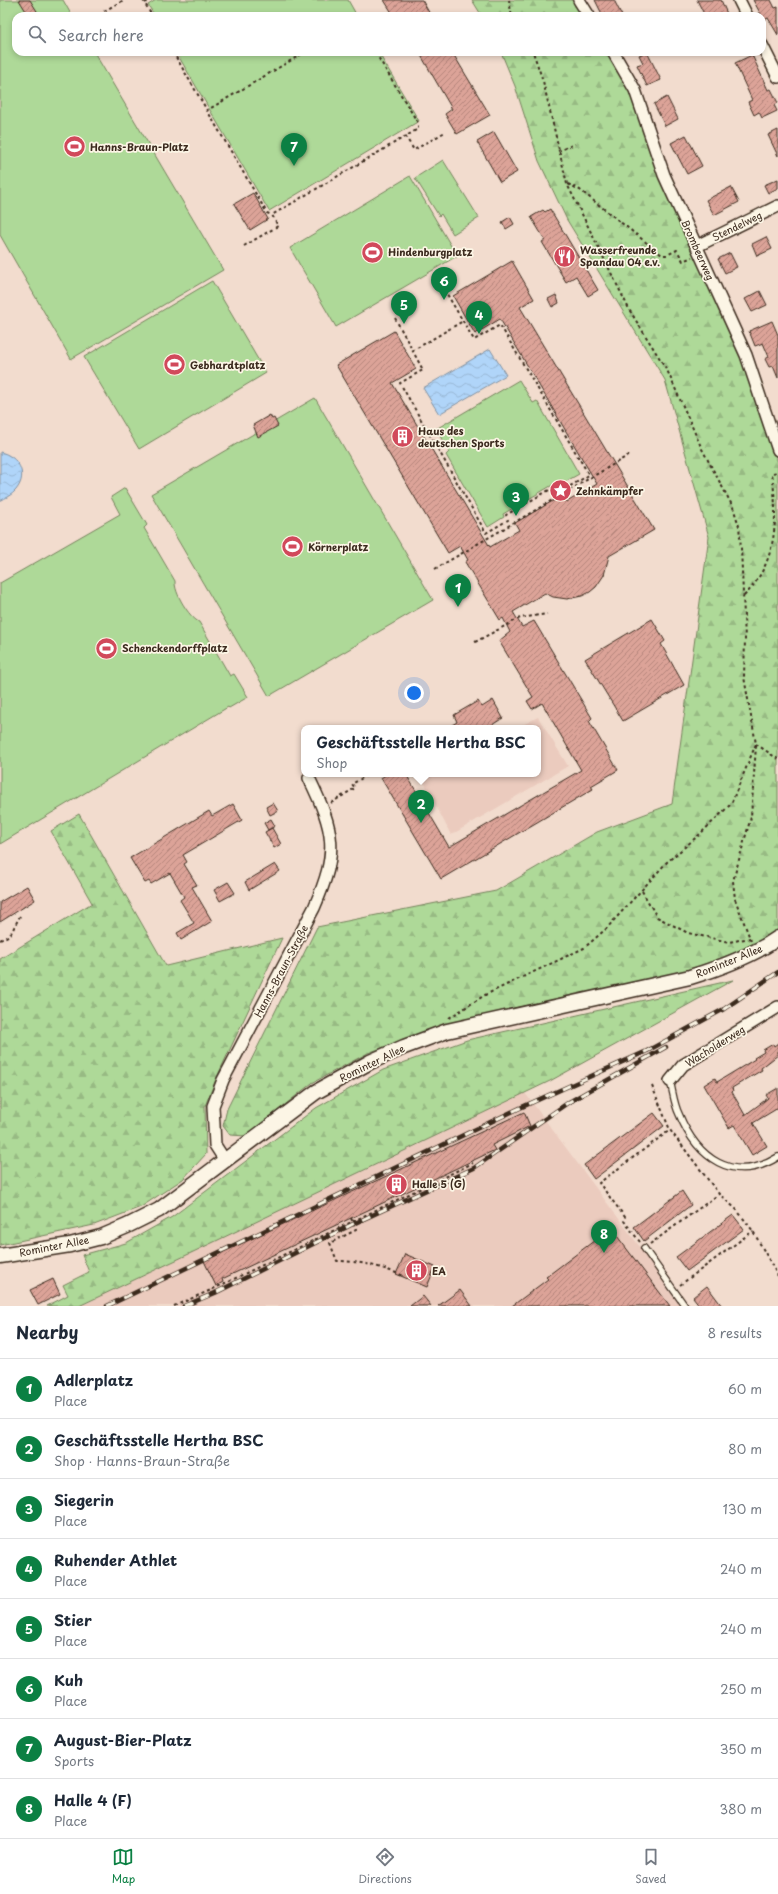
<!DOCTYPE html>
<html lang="en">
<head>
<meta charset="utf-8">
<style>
	body { margin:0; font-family:"Playpen Sans",sans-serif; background:#f2f2f3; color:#1f2937 }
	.you { position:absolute; left:414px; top:693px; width:14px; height:14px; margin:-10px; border:3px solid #fff; border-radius:50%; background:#1a73e8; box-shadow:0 0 0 6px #1a73e833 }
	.badge { display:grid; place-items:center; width:26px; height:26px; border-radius:50%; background:#0b8043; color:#fff; font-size:13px; font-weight:700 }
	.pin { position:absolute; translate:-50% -33px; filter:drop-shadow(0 1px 2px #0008) }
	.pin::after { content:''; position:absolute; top:21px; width:14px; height:12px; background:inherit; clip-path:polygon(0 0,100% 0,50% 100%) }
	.popup { position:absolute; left:301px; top:725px; width:240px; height:52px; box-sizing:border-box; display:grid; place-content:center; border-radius:8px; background:#fff; filter:drop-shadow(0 1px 3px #0005); font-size:13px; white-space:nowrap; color:#747a83 }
	.popup b { font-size:15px; color:#1f2937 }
	.popup::after { content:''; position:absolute; left:50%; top:100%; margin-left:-8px; border:8px solid transparent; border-top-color:#fff }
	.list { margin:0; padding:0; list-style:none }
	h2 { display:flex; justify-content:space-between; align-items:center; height:52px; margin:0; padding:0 16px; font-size:17px }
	h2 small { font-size:13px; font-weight:400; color:#747a83 }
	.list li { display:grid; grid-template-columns:26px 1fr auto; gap:12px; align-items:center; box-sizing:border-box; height:60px; padding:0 16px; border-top:1px solid #e0e1e3 }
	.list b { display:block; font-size:15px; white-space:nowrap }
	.list p { margin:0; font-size:13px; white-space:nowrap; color:#747a83 }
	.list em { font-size:13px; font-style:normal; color:#747a83 }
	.icon { flex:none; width:22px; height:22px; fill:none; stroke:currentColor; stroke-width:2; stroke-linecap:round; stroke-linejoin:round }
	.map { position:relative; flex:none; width:778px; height:1306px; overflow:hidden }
	.search { position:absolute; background:#fff; box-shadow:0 2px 6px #0003; left:12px; right:12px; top:12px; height:44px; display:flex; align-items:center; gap:10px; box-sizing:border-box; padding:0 14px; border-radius:12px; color:#747a83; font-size:15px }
	.sheet { height:532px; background:#fff }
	nav { display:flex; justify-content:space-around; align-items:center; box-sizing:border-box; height:56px; border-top:1px solid #e0e1e3; background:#fff; font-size:11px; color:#747a83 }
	nav a { display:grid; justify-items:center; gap:2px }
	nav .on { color:#0b8043 }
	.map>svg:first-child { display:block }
	.built { fill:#ebcbbe }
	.green { fill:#aed998; stroke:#74825b }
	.forest { fill:url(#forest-firs); stroke:#74825b }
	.water { fill:url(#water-waves); stroke:#8191a1 }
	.building { fill:url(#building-hatch); stroke:#3b2a1e }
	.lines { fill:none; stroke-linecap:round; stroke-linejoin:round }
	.service-casing { stroke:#3b2a1e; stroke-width:8 }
	.minor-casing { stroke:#3b2a1e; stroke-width:14 }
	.tertiary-casing { stroke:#3b2a1e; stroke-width:17 }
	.path { stroke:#3b2a1e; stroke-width:2; stroke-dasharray:3 3; stroke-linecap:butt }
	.service { stroke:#fcf5e5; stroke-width:5.5 }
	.minor { stroke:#fcf5e5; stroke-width:11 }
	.tertiary { stroke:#fcf5e5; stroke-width:14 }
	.rail-casing { stroke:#3b2a1e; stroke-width:4.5 }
	.rail { stroke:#fcf5e5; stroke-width:3; stroke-dasharray:9; stroke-linecap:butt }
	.labels { text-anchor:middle; stroke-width:3.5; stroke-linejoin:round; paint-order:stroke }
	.poi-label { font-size:10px; font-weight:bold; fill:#3b2a1e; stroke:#fcf5e5; text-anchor:start }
	.street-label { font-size:10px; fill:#3b2a1e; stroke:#fcf5e5 }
</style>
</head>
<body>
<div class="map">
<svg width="778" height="1306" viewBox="0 0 778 1306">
	<defs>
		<pattern id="forest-firs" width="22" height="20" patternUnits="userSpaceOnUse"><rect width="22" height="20" fill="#aed998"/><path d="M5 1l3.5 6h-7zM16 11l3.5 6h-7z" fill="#97ba83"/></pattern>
		<pattern id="water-waves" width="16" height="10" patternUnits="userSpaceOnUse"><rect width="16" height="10" fill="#b0d5f9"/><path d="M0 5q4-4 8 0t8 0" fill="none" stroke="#98b7d5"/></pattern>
		<pattern id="building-hatch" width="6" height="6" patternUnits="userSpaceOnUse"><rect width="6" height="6" fill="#dca398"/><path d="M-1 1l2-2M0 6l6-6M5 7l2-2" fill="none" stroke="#b4857b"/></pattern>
	</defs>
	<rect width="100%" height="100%" fill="#f2dcce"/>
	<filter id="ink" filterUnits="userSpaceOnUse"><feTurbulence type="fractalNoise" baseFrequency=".025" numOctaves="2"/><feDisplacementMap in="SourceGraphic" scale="8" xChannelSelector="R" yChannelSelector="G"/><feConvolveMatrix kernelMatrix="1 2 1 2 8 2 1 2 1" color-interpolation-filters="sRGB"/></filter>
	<g filter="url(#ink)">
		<path class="built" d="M538 717 568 766 451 835 422 778 429 774H538V728H517Z
			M525 1093 684 1306H79Z"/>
		<path class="green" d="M0 0H63L72 16H16V52H94L223 270 71 359 0 235Z
			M156 0H348L357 16H155L148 5Z
			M176 52H378L419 121 269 211Z
			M443 160 479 218 453 234 441 214 439 216 415 178Z
			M410 176 457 256 336 327 290 248Z
			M212 281 266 373 139 449 84 357Z
			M519 380 533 403 537 401 579 474 563 483 561 480 503 514 504 517 488 527 446 455 449 452 436 429Z
			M315 398 433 600 269 696 151 494Z
			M125 488 147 525 144 528 175 581C174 593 189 617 199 622L230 676 234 674 248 697 229 708 228 707 0 844V583L120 514 111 497Z"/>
		<path class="forest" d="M472 0H573L582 16H482Z
			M501 52H608L622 74 633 100 735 343 749 376 778 463V930L763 940 729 955 687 971 510 1009 434 1028 368 1053 312 1083 246 1136 230 1135 223 1126 227 1109 317 927 496 891 597 832 672 804 709 537 665 380 567 220 539 161 515 86Z
			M79 814 166 966 282 938 216 1079 205 1106 206 1154 183 1179 141 1207 94 1225 0 1245V959L92 903 51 831Z
			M733 980 550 1081 191 1253 79 1306H47L68 1295 63 1285 89 1272 82 1255 126 1243 172 1217 316 1108 383 1070 467 1040Z"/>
		<path class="water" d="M490 349 506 375 439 414 423 388Z
			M0 452C18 456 29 474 16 490 12 495 5 498 0 501Z"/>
		<path class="building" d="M19 0H30L40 16H29Z
			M384 0H422L431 16H394Z
			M595 0H614L622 16H603Z
			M697 0H721L728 16H705Z
			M753 0H771L775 8 778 7V35L768 18 764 20Z
			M419 52H452L490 115 457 134 445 114 452 109Z
			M647 52 661 80 647 86 637 65 643 63 639 55Z
			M752 55 768 90 771 89 778 103 774 105 777 111 762 118 759 112 754 115 748 102 752 100 735 63Z
			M667 97 678 119 665 126 654 104Z
			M778 130V156L768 135Z
			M494 132 517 172 500 182 477 142Z
			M686 135 702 166 687 174 671 143Z
			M778 179V188L768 193 764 185Z
			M731 187 739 202 714 215 706 200Z
			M253 193 268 219 250 230 234 204Z
			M550 209 598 290 588 296 576 276 566 282 542 242 545 240 531 217 543 210 545 212Z
			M510 217 514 224 506 229 502 222Z
			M766 237 772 249 757 256 752 244Z
			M730 253 737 267 725 273 718 259Z
			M512 261 534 299 520 307 654 530 609 556 604 575 596 587 590 592 582 596 567 599 553 597 545 593 513 612 522 627 534 621 592 718 589 721 618 770 591 786 593 789 441 879 381 778 387 774H406L449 847 581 770 542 703 532 709 527 701 533 697 499 641 510 632 503 618 500 620 465 562 468 560 460 546 448 553 336 365 394 331 416 369 392 383 490 547 519 530 515 523 563 495 567 502 597 484 500 319 475 334 453 296Z
			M760 291 767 305 752 312 745 299Z
			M556 295 559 303 552 307 548 299Z
			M772 321 778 335V378L773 366 769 367 765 359 769 357 763 343 755 346 749 331Z
			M270 415 272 419 274 418 278 426 258 437 253 425Z
			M652 619 665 641 661 644 684 685 623 721 585 659Z
			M493 700 503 718 487 728H447L457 722 454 715 478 701 482 707Z
			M273 803 278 811 270 815 266 807Z
			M233 804 242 820 183 855 187 862 184 864 197 885 192 887 212 921 181 940 177 933 194 923 180 900 184 897 170 873 151 884 149 881 145 883 130 858 209 811 212 816Z
			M271 819 275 826 268 830 264 823Z
			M272 828 281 844 274 848 265 832Z
			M275 864 280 871 249 890 245 882Z
			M228 882 235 893 220 901 214 890Z
			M27 886 35 900 0 922V902Z
			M778 1043V1055L761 1068 762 1070 732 1088 733 1091 732 1092 745 1115 768 1098 766 1095 778 1088V1108L753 1123 767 1146 752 1155 734 1125 729 1128 704 1085 715 1078 717 1082 755 1059 754 1058 764 1052 763 1050 773 1044 774 1046Z
			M524 1112 530 1126 492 1145 495 1150 222 1279 223 1282 216 1286 204 1261Z
			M654 1113 664 1126 594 1179 584 1165Z
			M682 1191 691 1205 644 1241 634 1227Z
			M733 1215 744 1229 687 1271 676 1257Z
			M611 1228 670 1306H512L548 1279 546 1277Z
			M405 1254 435 1267 427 1287 396 1274Z
			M53 1279 60 1294 38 1305 30 1290Z
			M707 1286 722 1306H700L693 1297Z
			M460 1290 472 1306H438Z
			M423 1296 431 1306H410Z"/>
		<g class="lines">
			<defs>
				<path id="service" d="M670 1081C673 1092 674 1104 679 1114 697 1158 733 1185 778 1157
					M644 1248 685 1306"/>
				<path id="minor" d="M579 0 589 16
					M739 0 747 16
					M762 45 778 77
					M613 52 635 90 664 175 746 355 778 450
					M697 246 778 206
					M670 1081 683 1065 778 1007
					M224 1159 215 1145 213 1106 223 1080 314 908C339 851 335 832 309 778"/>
				<path id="tertiary" d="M0 1256 70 1245 101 1237 127 1226 159 1210 316 1092 370 1062 404 1047 447 1031 690 977C720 968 752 956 778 938"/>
			</defs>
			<use href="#service" class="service-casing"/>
			<use href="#minor" class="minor-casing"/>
			<use href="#tertiary" class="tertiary-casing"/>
			<path class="path" d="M143 0 152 16
				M509 0 511 12 513 16
				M145 3 150 0
				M104 11 124 0
				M173 52 267 213 272 215
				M206 111 305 52
				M405 136 414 150 445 132
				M558 151 575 144
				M568 184 580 190 662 255H667L677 250 683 261 692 257
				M244 246 278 226 272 215 418 129V123L375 52
				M395 318 423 370 400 383 486 533 508 520 506 515 561 483 565 489 589 475 500 325 474 340 444 289
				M412 351 463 321
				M435 569 631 454
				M744 596C778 561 778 520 772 473L778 472
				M475 642 520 618 547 614
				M756 744 778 759
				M331 803 355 788 352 784 369 774
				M642 891 657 917 688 933 729 942 750 938
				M0 940 10 935 20 916
				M751 941 735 899 733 881 751 817 756 746
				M449 1018 485 995 584 948 606 929 667 862 699 835 731 804 756 744 744 677 745 639 741 548 739 526 733 507 702 449 667 370 630 311 567 184 543 81 533 52
				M652 1086 670 1130 719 1194 736 1209 753 1231 778 1276
				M351 1218 356 1230 330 1243 337 1261C362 1261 381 1267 404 1276
				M640 1242 624 1221 625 1217 599 1183 670 1130
				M650 1244 719 1194
				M680 1285 753 1231
				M174 1306 211 1290 473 1163"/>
			<use href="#service" class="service"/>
			<use href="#minor" class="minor"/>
			<use href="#tertiary" class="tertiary"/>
			<defs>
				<path id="rail" d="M107 1306 522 1107 647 1051 724 1009 778 972
					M184 1306 215 1293 353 1224 474 1168 569 1102 666 1047"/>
			</defs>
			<use href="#rail" class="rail-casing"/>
			<use href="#rail" class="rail"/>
		</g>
	</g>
	<defs>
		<symbol id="stadium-disc" viewBox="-11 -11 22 22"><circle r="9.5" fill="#d1495b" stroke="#fcf5e5"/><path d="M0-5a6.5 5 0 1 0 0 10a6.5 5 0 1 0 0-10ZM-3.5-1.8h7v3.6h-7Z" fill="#fff"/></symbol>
		<symbol id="restaurant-disc" viewBox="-11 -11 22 22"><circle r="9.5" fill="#d1495b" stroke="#fcf5e5"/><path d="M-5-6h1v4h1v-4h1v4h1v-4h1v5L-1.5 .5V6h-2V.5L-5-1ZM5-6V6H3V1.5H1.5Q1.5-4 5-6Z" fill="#fff"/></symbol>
		<symbol id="building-disc" viewBox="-11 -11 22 22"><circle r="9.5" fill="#d1495b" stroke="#fcf5e5"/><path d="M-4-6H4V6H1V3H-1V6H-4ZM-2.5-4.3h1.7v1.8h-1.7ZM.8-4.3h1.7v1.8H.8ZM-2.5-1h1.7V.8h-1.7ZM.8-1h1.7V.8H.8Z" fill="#fff"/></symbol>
		<symbol id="sight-disc" viewBox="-11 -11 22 22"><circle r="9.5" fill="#d1495b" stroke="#fcf5e5"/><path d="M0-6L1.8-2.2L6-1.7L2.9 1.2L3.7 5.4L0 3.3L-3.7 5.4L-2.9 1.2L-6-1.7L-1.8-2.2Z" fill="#fff"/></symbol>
	</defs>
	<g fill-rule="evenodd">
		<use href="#stadium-disc" x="62" y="134" width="25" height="25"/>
		<use href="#stadium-disc" x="360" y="240" width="25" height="25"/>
		<use href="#restaurant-disc" x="552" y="244" width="25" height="25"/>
		<use href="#stadium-disc" x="162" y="352" width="25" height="25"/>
		<use href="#building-disc" x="390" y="424" width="25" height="25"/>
		<use href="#sight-disc" x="548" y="478" width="25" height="25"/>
		<use href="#stadium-disc" x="280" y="534" width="25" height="25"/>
		<use href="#stadium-disc" x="94" y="636" width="25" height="25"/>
		<use href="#building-disc" x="384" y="1172" width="25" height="25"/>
		<use href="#building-disc" x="404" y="1258" width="25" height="25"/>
	</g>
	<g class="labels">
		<g class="poi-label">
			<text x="90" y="151">Hanns-Braun-Platz</text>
			<text x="580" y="254">Wasserfreunde<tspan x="580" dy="12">Spandau 04 e.v.</tspan></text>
			<text x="388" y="256">Hindenburgplatz</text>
			<text x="190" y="369">Gebhardtplatz</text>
			<text x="418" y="435">Haus des<tspan x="418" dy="12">deutschen Sports</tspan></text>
			<text x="576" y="495">Zehnkämpfer</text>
			<text x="308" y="551">Körnerplatz</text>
			<text x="122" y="652">Schenckendorffplatz</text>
			<text x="412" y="1188">Halle 5 (G)</text>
			<text x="432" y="1275">EA</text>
		</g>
		<g class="street-label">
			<text transform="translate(737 226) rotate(-26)" y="4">Stendelweg</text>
			<text transform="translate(698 250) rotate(66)" y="4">Brombeerweg</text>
			<text transform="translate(729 961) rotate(-22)" y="4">Rominter Allee</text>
			<text transform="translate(281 971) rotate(-62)" y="4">Hanns-Braun-Straße</text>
			<text transform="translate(715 1046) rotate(-32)" y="4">Wacholderweg</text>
			<text transform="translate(372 1063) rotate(-26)" y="4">Rominter Allee</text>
			<text transform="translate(54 1246) rotate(-11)" y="4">Rominter Allee</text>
		</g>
	</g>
</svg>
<div class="you"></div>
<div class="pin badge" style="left:458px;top:607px">1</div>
<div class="pin badge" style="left:421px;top:823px">2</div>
<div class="popup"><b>Geschäftsstelle Hertha BSC</b>Shop</div>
<div class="pin badge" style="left:516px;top:516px">3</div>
<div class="pin badge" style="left:479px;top:334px">4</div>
<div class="pin badge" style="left:404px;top:324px">5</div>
<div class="pin badge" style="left:444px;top:300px">6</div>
<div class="pin badge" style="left:294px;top:166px">7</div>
<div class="pin badge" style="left:604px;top:1253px">8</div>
<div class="search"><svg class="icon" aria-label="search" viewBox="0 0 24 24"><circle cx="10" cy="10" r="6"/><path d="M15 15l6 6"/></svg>Search here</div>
</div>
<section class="sheet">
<h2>Nearby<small>8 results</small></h2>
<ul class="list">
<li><span class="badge">1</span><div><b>Adlerplatz</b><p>Place</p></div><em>60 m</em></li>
<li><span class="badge">2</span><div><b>Geschäftsstelle Hertha BSC</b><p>Shop · Hanns-Braun-Straße</p></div><em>80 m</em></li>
<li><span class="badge">3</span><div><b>Siegerin</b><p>Place</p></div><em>130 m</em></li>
<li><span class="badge">4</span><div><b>Ruhender Athlet</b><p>Place</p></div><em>240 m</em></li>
<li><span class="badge">5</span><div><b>Stier</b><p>Place</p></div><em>240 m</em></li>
<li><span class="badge">6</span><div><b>Kuh</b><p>Place</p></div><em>250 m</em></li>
<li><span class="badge">7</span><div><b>August-Bier-Platz</b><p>Sports</p></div><em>350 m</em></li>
<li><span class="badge">8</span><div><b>Halle 4 (F)</b><p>Place</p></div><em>380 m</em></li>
</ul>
</section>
<nav>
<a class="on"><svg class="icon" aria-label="map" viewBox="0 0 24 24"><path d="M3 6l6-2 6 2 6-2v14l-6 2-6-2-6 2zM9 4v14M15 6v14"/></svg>Map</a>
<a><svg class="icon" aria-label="directions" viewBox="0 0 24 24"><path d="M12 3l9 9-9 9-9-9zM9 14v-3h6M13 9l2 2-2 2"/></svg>Directions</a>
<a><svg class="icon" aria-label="saved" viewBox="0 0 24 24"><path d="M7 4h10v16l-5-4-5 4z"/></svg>Saved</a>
</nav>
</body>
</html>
